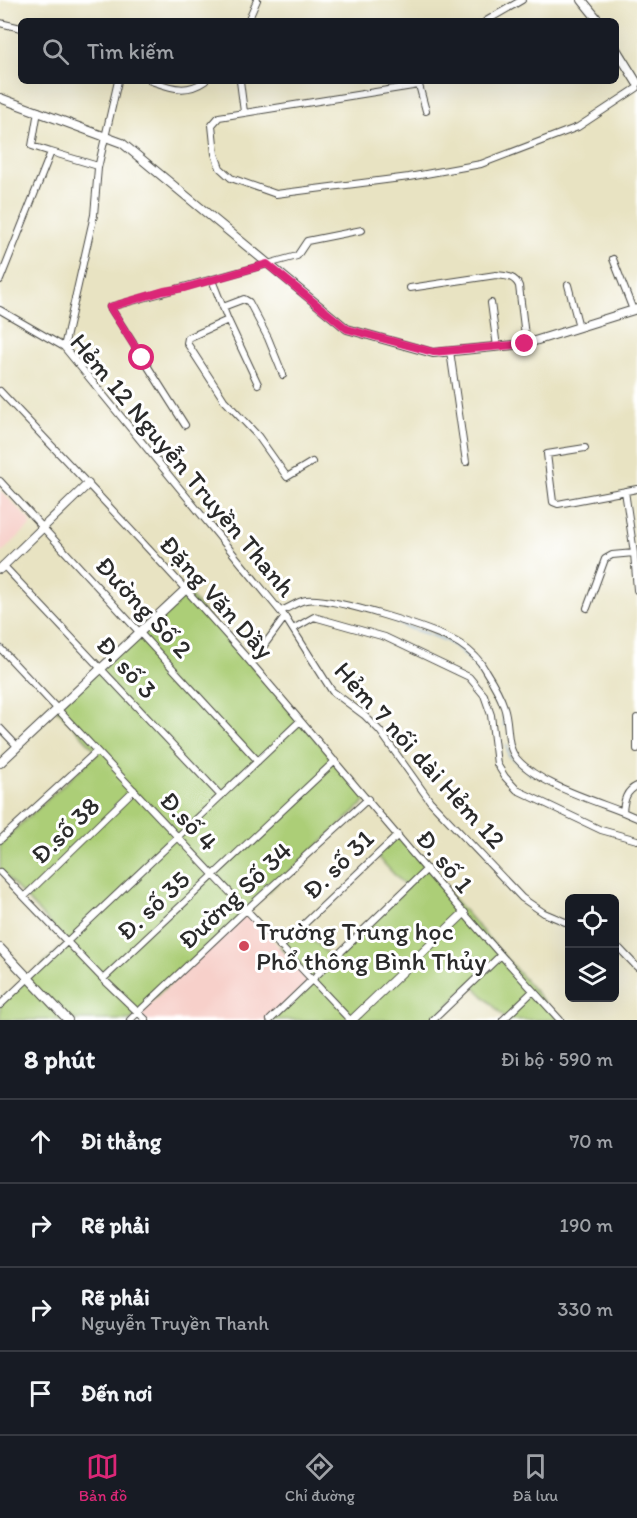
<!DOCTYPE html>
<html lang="vi">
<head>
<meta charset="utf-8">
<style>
	body { margin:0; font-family:Itim,sans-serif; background:#242831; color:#f1f3f6 }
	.controls { position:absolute; right:18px; bottom:18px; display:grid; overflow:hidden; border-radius:9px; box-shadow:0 6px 24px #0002 }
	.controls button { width:54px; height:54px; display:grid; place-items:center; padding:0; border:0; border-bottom:2px solid #363941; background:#171b24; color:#f1f3f6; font:30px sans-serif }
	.stop { position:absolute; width:18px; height:18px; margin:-14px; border:4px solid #db2777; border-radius:50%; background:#fff }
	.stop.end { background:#db2777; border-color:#fff; box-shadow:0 2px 6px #0008 }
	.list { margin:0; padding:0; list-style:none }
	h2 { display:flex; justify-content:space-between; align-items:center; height:78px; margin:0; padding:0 24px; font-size:26px }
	h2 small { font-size:20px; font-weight:400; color:#9ea1a6 }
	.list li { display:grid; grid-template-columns:39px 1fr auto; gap:18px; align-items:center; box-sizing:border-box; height:84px; padding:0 24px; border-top:2px solid #363941 }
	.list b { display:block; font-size:22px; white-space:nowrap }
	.list p { margin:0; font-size:20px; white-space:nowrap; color:#9ea1a6 }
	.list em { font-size:20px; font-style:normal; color:#9ea1a6 }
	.icon { flex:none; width:33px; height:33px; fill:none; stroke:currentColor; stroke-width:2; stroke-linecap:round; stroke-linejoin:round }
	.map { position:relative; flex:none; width:637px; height:1020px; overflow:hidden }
	.search { position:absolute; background:#171b24; box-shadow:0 6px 24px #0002; left:18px; right:18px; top:18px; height:66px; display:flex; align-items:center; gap:15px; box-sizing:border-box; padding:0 21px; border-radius:9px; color:#9ea1a6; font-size:22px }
	.sheet { height:414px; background:#171b24 }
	nav { display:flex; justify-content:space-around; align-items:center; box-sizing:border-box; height:84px; border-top:2px solid #363941; background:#171b24; font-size:16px; color:#9ea1a6 }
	nav a { display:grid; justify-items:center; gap:3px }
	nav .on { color:#db2777 }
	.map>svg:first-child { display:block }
	.built { fill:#f7d0ca }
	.green { fill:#acce77; stroke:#6c7c51; stroke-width:1.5 }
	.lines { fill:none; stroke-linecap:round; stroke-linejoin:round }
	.stream { stroke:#6ba1d8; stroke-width:1.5 }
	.street-casing { stroke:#474742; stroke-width:8 }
	.secondary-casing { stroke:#474742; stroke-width:10 }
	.street { stroke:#fff; stroke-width:6 }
	.secondary { stroke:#fff; stroke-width:8 }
	.route { stroke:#db2777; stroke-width:8 }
	.poi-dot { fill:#d1495b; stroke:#fff; stroke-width:2 }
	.labels { text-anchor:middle; stroke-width:6; stroke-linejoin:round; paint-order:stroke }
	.street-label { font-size:26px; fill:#2b2b2b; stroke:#fff }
	.poi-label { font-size:26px; fill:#2b2b2b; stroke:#fff; text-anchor:start }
</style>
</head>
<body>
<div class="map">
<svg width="637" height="1020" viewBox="0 0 637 1020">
	<rect width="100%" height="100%" fill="#fff"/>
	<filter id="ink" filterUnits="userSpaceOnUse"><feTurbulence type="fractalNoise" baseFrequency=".0167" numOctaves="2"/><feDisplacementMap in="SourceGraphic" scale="12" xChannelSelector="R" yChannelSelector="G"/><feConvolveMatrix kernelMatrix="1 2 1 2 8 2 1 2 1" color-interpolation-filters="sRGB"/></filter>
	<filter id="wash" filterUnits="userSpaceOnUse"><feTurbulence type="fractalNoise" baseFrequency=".008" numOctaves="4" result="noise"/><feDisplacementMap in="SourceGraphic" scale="24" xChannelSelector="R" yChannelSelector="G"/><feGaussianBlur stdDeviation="1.35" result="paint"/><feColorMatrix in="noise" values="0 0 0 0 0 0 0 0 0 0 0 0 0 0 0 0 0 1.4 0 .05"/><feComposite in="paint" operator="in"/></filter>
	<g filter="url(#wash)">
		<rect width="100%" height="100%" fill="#e8e3c2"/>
		<path class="built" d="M0 490 30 521V526L0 554Z
			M246 912 310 980 267 1020H146L140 1014Z"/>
		<path class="green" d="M185 590 368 799 130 1020H0V1005L67 942 0 870V843L98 753 56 708Z
			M398 835 560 1020H503L505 1018 471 983 433 1020H270L312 980 280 947 300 927 333 959 407 888 376 855Z"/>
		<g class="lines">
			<path class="stream" d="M394 621C411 631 433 633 450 643 474 657 489 685 502 708
				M503 713 504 726
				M507 746 509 756 532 775"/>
		</g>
	</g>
	<g filter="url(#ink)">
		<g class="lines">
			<defs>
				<path id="street" d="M248 21 257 0
					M486 21 522 0
					M0 23 21 28
					M151 81C172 88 186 94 205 81
					M240 81 244 112
					M419 81V85L219 117 212 125 215 154 220 168 231 178 276 194 409 177 481 164 578 127 637 88
					M419 85 426 111
					M51 152 98 166
					M613 259 633 310
					M0 280 51 152 32 146 38 111
					M212 280 228 320 188 338 187 343 224 400 258 436 287 477 312 462
					M568 285 579 327
					M410 288 496 275C506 276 515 276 519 286L526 344
					M491 303 497 347
					M223 307 244 299 249 302 268 338 283 375
					M0 310 64 347 285 617 251 663
					M228 320 258 384
					M64 347 94 215 98 168 118 81
					M450 351 466 462
					M0 391C85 481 171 571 252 664 354 783 453 905 560 1020
					M185 425 110 307 297 256 307 241 362 230
					M585 448 547 454 553 502 558 504 637 489
					M0 481 258 761
					M634 553 637 590
					M3 565 221 796
					M587 608 605 559 612 555 634 553 625 491
					M281 611C289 608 298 601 306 600 330 596 439 630 460 644 469 650 480 660 485 670 492 681 500 694 504 707 510 724 505 745 517 759 539 784 592 800 623 812
					M285 617 332 691 364 715 380 731 430 801 522 898 544 913 570 924
					M293 629 314 617 385 637 469 677 484 695 491 715 497 764 505 777 517 790 601 830 637 840
					M0 648 350 1020
					M637 718V749
					M0 728 17 746
					M637 786C626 791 624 800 623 812L637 818
					M0 840 97 751
					M0 872 103 979 146 1020
					M24 897 134 790
					M614 946 620 949 637 967
					M280 947 398 835
					M103 979 335 761
					M0 1005 300 721
					M130 1020 246 910 368 799
					M270 1020 427 869
					M433 1020 501 955
					M503 1020 533 991"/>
				<path id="secondary" d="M582 0 599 21
					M616 49 637 83
					M0 98 122 143 347 329 433 353 525 344 637 309
					M0 569 88 484
					M0 763 185 590
					M0 948 68 1020
					M352 1020 464 913"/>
			</defs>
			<use href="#street" class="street-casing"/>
			<use href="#secondary" class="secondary-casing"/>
			<use href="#street" class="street"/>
			<use href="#secondary" class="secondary"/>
		</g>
	</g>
	<g class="lines" filter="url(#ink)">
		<path class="route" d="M142 358 110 307 164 291 184 288 267 264 347 329 433 352 525 344"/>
	</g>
	<circle class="poi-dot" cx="244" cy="946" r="6"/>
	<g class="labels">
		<g class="street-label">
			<text transform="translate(183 465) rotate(50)" y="9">Hẻm 12 Nguyễn Truyền Thanh</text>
			<text transform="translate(217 597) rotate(48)" y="9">Đặng Văn Dầy</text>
			<text transform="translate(144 607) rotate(47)" y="9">Đường Số 2</text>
			<text transform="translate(127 667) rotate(47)" y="9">Đ. số 3</text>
			<text transform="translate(420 755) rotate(48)" y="9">Hẻm 7 nối dài Hẻm 12</text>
			<text transform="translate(189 821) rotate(47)" y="9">Đ.số 4</text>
			<text transform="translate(65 830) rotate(-44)" y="9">Đ.số 38</text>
			<text transform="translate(445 861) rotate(50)" y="9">Đ. số 1</text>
			<text transform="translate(338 864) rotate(-44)" y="9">Đ. số 31</text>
			<text transform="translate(235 895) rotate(-43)" y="9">Đường Số 34</text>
			<text transform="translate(153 905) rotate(-43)" y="9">Đ. số 35</text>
		</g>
		<g class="poi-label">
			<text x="256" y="940">Trường Trung học<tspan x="256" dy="30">Phổ thông Bình Thủy</tspan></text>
		</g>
	</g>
</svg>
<div class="controls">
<button><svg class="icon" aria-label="locate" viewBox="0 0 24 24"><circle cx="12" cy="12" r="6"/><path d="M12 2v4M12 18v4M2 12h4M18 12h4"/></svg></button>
<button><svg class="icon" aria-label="layers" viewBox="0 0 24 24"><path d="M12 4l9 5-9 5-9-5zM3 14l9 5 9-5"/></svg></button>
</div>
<div class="stop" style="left:142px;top:358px"></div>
<div class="stop end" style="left:525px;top:344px"></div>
<div class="search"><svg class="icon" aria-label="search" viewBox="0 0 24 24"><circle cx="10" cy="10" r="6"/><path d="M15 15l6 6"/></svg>Tìm kiếm</div>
</div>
<section class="sheet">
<h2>8 phút<small>Đi bộ · 590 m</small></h2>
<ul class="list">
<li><svg class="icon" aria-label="ahead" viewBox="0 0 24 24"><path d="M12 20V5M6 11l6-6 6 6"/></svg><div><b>Đi thẳng</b></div><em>70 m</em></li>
<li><svg class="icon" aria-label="right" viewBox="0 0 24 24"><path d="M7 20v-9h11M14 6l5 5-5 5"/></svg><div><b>Rẽ phải</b></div><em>190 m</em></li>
<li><svg class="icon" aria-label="right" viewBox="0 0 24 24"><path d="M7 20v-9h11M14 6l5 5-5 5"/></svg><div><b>Rẽ phải</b><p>Nguyễn Truyền Thanh</p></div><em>330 m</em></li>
<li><svg class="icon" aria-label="arrive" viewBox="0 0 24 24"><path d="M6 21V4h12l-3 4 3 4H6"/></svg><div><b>Đến nơi</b></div></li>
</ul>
</section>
<nav>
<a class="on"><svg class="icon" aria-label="map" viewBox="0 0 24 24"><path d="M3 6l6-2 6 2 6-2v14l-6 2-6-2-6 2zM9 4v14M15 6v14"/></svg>Bản đồ</a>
<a><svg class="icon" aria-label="directions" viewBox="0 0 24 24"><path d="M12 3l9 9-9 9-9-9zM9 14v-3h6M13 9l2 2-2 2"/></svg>Chỉ đường</a>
<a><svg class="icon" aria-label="saved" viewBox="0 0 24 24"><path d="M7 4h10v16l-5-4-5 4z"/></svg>Đã lưu</a>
</nav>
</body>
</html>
